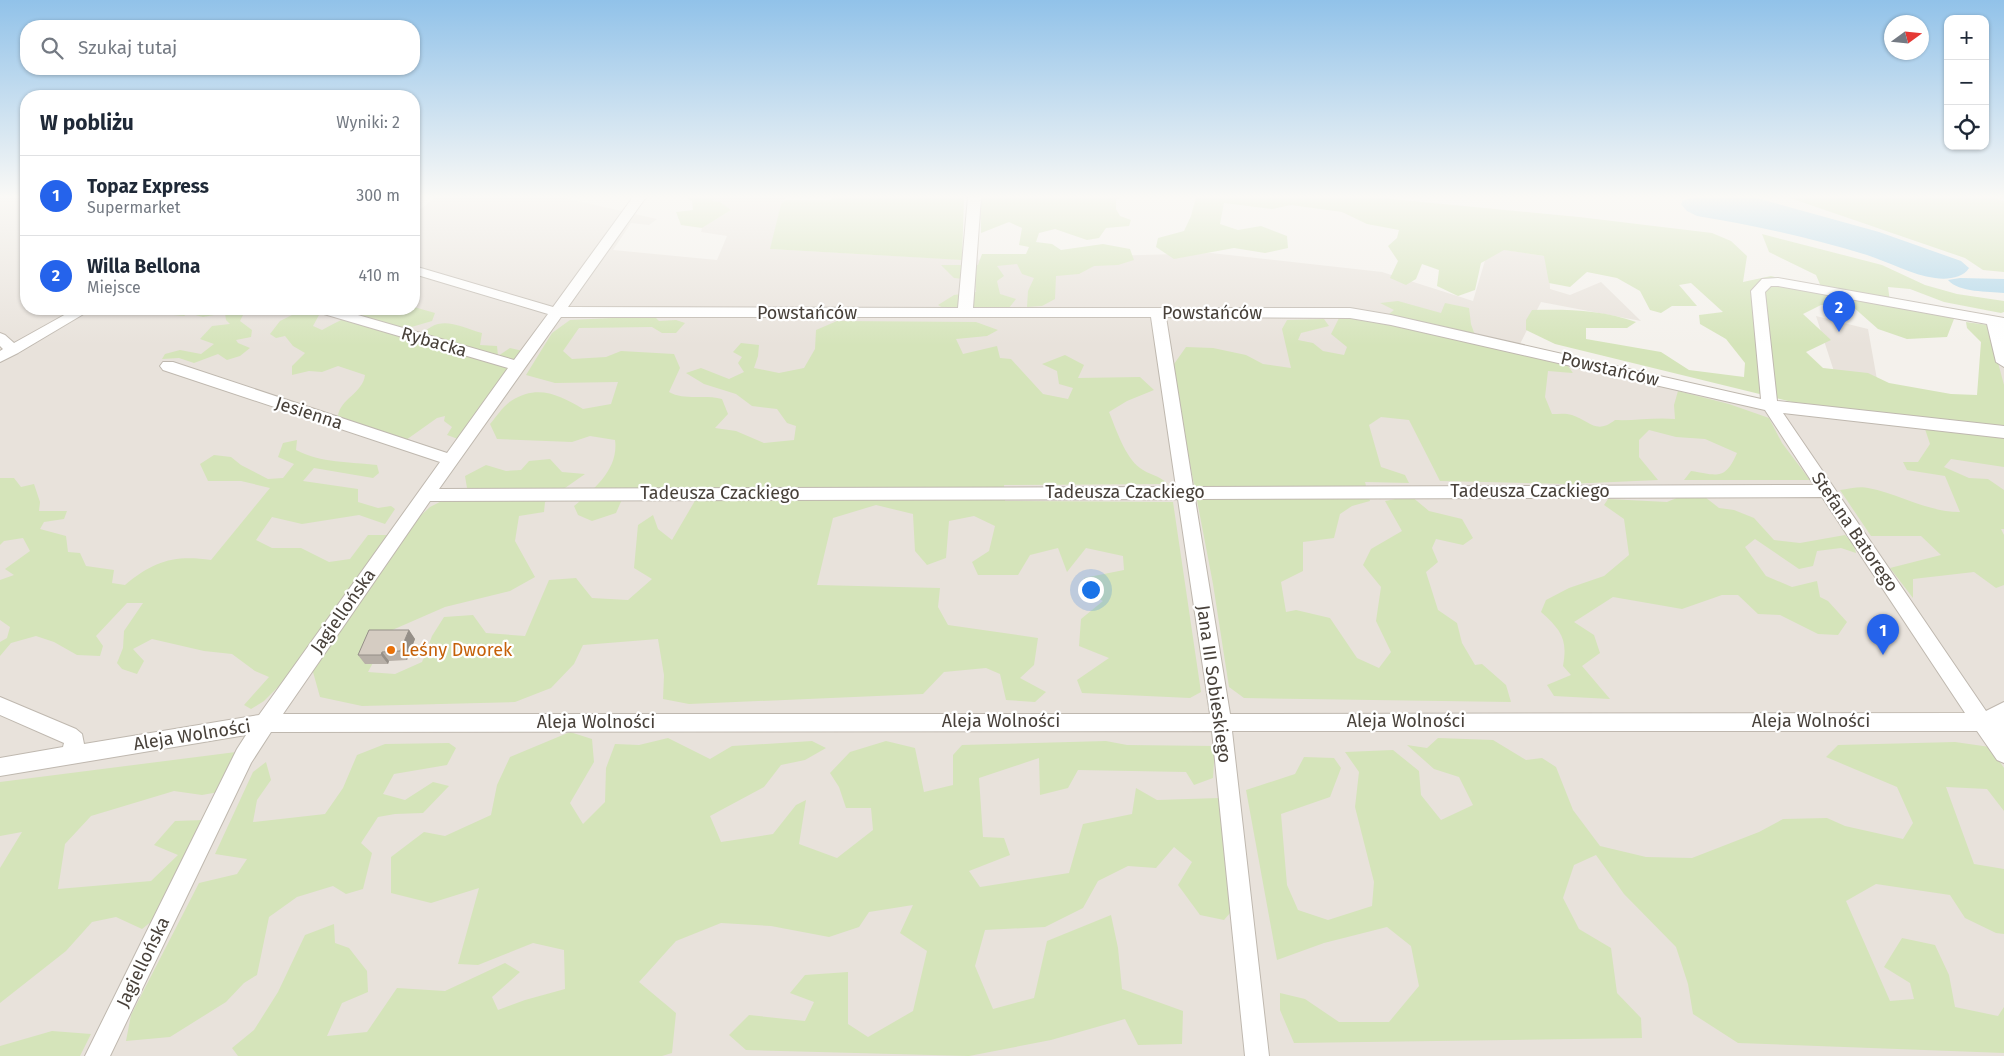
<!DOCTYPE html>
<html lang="pl">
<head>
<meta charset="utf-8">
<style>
	body { margin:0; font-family:"Fira Sans",sans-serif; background:#f2f2f3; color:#1f2937 }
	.controls { position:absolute; right:15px; top:15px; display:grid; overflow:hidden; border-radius:10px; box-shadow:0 1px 4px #0004 }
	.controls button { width:45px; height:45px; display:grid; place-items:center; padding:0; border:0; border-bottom:1px solid #e0e1e3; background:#fff; color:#1f2937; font:25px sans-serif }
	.compass { position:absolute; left:1884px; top:15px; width:45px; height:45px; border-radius:50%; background:#fff; box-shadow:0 1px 4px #0004; rotate:75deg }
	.you { position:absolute; left:1090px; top:589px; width:18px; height:18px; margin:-12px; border:4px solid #fff; border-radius:50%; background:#1a73e8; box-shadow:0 0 0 8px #1a73e833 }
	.badge { display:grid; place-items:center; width:32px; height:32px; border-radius:50%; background:#2563eb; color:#fff; font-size:16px; font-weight:700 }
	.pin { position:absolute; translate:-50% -41px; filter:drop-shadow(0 1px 2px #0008) }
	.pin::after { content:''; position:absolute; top:26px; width:18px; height:15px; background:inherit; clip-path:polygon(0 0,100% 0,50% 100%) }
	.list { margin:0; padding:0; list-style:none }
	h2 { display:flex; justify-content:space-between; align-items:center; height:65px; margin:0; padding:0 20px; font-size:21px }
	h2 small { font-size:16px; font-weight:400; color:#747a83 }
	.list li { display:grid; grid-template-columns:32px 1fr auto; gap:15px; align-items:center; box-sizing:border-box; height:80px; padding:0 20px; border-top:1px solid #e0e1e3 }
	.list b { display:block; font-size:19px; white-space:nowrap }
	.list p { margin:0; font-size:16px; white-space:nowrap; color:#747a83 }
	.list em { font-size:16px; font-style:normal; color:#747a83 }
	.icon { flex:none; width:28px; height:28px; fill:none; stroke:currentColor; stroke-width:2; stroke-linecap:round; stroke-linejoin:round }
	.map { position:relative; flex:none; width:2004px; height:1056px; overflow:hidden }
	.search { position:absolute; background:#fff; box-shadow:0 1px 4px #0004; left:20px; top:20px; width:400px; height:55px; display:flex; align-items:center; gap:12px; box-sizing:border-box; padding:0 18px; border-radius:20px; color:#747a83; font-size:19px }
	.panel { position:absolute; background:#fff; box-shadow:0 1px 4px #0004; left:20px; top:90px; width:400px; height:225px; border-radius:20px }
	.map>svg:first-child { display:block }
	.residential { fill:#e8e2db }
	.green { fill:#d5e4ba }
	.water { fill:#b0d7ea }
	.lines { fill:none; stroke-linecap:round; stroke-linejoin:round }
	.minor-casing { stroke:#bfb8af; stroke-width:2 }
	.minor { fill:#fff; fill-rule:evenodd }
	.wall { fill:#b7afa7 }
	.shaded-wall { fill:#958f88 }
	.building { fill:#d5ccc2; stroke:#958f88 }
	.food-dot { fill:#e8710a; stroke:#fff; stroke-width:2 }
	.labels { text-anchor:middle; stroke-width:4.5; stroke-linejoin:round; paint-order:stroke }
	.street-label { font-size:18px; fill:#48413a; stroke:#fff }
	.food-label { font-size:18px; fill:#c56008; stroke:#fff; text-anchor:start }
</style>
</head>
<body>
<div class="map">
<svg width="2004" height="1056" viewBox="0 0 2004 1056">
	<rect width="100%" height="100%" fill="#f4f1ec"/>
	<path class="residential" d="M0 197H26V309H414V214L436 197H560L657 219 649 225 631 223 613 250 717 260 727 236 701 232 702 228 731 210 712 201 715 197H787L781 204 771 249 969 260 1211 253 1382 272 1473 301 1489 247 1549 257 1550 289 1570 295 1601 282 1641 321 1541 302 1520 344 1793 414 1841 393 1816 316 1868 329 1881 402 2003 424 1993 320 2004 323V1056H0Z"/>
	<path class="green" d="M685 197H715L712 201 720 202 731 210 702 228 681 225 676 212 693 210 692 201Z
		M833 197H964L962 260 770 249 781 204 785 200H831Z
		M980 197H1128L1116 199V209L1120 216 1131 220 1129 226 1106 228 1099 238 1087 240 1055 229 1039 233 1036 242 1052 244 1061 250 1103 244 1130 249 1134 260 1118 265 1094 266 1079 274 1056 276 1055 299 1042 306 1027 307 1028 291 1034 278 1022 274 1017 264 997 266 1004 276 997 281 1000 294 1016 299 1009 308 945 309 938 305 954 295 976 292 975 280 954 278 941 265H978L982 254H1026L1029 247 1019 245 1022 228 1009 222 981 233Z
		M1196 197H1371L1579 217 1712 233 1731 241 1747 256 1743 282 1771 276 1822 289 1816 275 1769 252 1762 234 1882 265 1925 285 1957 294 2004 301V312L2001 313 1944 302 1910 289 1888 287 1890 302 1944 313 1954 319 1947 337 1907 339 1878 329 1852 306 1821 305 1803 314 1831 340 1806 352 1823 368 1868 373 1889 383 1951 394 1977 395 1981 342 1967 328 1966 322 1988 325 2004 385V467L1951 459 1944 467 1969 478 1988 479 2004 490V529H2001L2004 535V585L1996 588 1974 572 1913 579V598L1890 568 1941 555 1921 536H1871L1840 490C1849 489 1860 486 1868 488 1900 494 1927 512 1960 512L1945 476 1907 470 1903 462H1918L1930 444 1921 417 1792 402 1555 344 1526 330V320L1532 310C1567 309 1603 310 1636 322L1627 328H1586V339L1661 352 1689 370 1744 377 1745 363 1726 339 1700 324 1699 315 1723 312 1691 283 1679 285 1697 306H1672L1661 313 1650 310 1640 291 1617 278 1587 272 1570 287 1549 283 1544 256 1504 250 1481 263 1475 290 1458 296 1437 286 1439 270 1422 264 1416 279 1406 285 1390 278 1398 261 1388 246 1397 238 1399 230 1367 224 1342 212 1291 205 1272 209 1224 203 1220 224 1238 230 1261 226 1287 236 1288 248 1265 253 1234 248 1174 259 1156 247 1158 238 1184 231 1191 216Z
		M1787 197H1994L2004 202V272L1983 270 1965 258Z
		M1398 301 1441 313 1445 303 1469 308 1471 324 1478 344 1568 366 1573 373 1548 371 1545 397 1552 414C1558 414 1566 413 1572 415 1590 421 1596 435 1615 420 1635 421 1654 417 1675 419L1674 405 1678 391 1729 404 1769 418 1782 443 1810 480H1684L1691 471C1717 475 1725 481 1737 453L1705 439 1676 437 1649 430 1639 440V457L1658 480 1568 484 1440 481 1409 420 1381 417 1369 425 1381 467 1405 475 1409 483 1365 482 1370 501 1352 506 1340 514 1334 538 1303 542V571L1281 582 1286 612 1296 610 1330 618 1357 658 1379 668 1391 652 1376 621 1381 587 1363 565 1371 549 1402 531 1385 501 1411 496 1429 511 1462 519 1473 538 1463 545 1436 539 1432 548 1438 562 1426 572 1438 610 1457 623 1462 643 1475 665 1482 664 1506 685 1511 702 1244 698 1229 687 1213 584 1174 380V364L1186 347 1213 348 1246 355 1263 364 1291 368 1282 329 1287 320 1324 319 1329 326 1301 333 1298 340 1313 343 1323 351 1344 355 1347 347 1331 334 1339 318 1366 312 1389 314 1394 310 1380 303Z
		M414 307 435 313 432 321 408 328 407 339H418C438 313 455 325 482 333L480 345 497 346 498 356 510 348 523 351 458 439 447 435 452 427 444 421 445 416 437 418 406 440 338 416C340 399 363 393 365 375L338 366 322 372 309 371 292 375V366L305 353 293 346 285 336 276 338 270 334 280 321 296 313 295 309H320L316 311 319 315 313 326 322 330C336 322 351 315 366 309 373 307 383 309 390 309L393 314Z
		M138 309H246L240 321 252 330 251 337 236 340 238 343 250 348 240 356 227 360 218 354 194 363 179 358 162 359 165 354 180 350 201 354 214 344 200 339 212 326 230 324 226 320 225 313 203 317 188 313 184 316 143 312Z
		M654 316 659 321 676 320 685 323 676 333H662L652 327 579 328 563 351 572 359 606 357 621 351 674 354 680 368 669 392C685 401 704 394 722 399L728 414 715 428 736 431 764 443 794 440 796 426 787 423 777 409 752 406 736 394 704 384 686 373 701 368 729 379 744 372 738 363 742 357 733 352 741 343 759 345 758 356 754 368 779 373 804 368 815 349 816 330 837 321 976 322 998 330 987 336 956 339 963 354 997 346 1000 358 1011 359 1043 394 1068 399 1073 388 1059 384 1057 371 1042 364 1065 355 1084 365 1078 378 1140 377 1154 390 1127 401 1109 412C1116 429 1125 457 1140 468 1149 475 1159 475 1168 484L1004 485 1005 501 1173 502 1201 692 1190 698 1082 693 1077 680 1109 658 1079 646 1081 619 1103 601 1090 594 1084 578 1124 570 1123 556 1086 548 1067 572 1058 548 1030 555 1018 575H978L972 562 989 551 995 526 974 516 949 521 946 558 927 565 915 551 913 514 876 505 833 518 817 585 940 588 938 607 948 625 1038 638 1034 665 1020 678 1046 692 1035 702 1006 700 1000 674 986 668 944 672 923 694 689 704 663 699 664 675 658 639 583 645 574 664 551 688 515 702 362 706 320 697 313 672 320 655 418 518 430 507 467 488 465 476 486 465 506 471 521 470 529 461 550 459 562 472 585 474 545 502 544 512 519 516 515 541 535 577 510 591 445 607 390 631 368 672 395 674 422 662 432 636 444 617 473 615 486 633 525 636 549 580 576 578 592 598 628 600 652 579 634 568 638 525 653 515 658 529 672 540 696 499 697 489 627 488 616 513 592 521 578 515 574 506C594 489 619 469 615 440L590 436 572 442 497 439 490 424C496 417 503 406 511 401 538 384 559 395 583 409L611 404 618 382 555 383 526 375 552 333 570 320Z
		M297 440 296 450C321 463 350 462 377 465L379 473 373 478 314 468 303 481 358 489V502L378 508 391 506 395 509 385 524 359 515 302 524 272 517 256 540 272 548H301L329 562 350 559 368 535H390L282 683 264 701 251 709 244 705 269 677 255 671 232 654 204 651 152 639 133 649 144 661 137 674 122 669 117 663 123 648 124 631 143 603H127L96 636 103 646 100 656 77 655 54 642 36 636 11 643 0 656V642L7 638 10 627 0 620V580L14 575 5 569 30 551 23 538 4 541 0 545V478H14L21 487 34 484 40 502 39 511H67L64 519 44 522 40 529 66 536 68 552 80 553 86 566 114 570 112 583 125 585C154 561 174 555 211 560L270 488 241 481H208L200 464 214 455 231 457 241 465 268 479 283 478 294 464 278 457 283 443Z
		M1679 497H1705L1719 508 1734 510 1754 518 1774 540 1800 543 1845 535 1854 544 1856 553 1841 548 1817 551 1813 566 1799 569 1755 539 1745 547 1766 576 1792 587 1817 581 1820 597 1828 601 1847 622 1838 635 1818 634 1780 615 1758 614 1738 595H1722L1682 609 1613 597 1574 622 1594 635 1600 653 1582 666 1610 699 1554 696 1547 685 1571 675 1563 666C1568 639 1561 630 1541 612L1546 600 1569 588 1604 576 1629 555 1624 519 1604 505 1608 499 1667 502Z
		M570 732 592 739 594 762 570 803 583 824 605 802 606 768 615 744 639 745 668 738 710 759 732 746 812 741 826 748 805 760 781 765 764 787 710 816 721 842 773 834 796 805 806 800 799 844 837 858 873 830 871 808H846L839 787 830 773 850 752 886 741 915 748 924 792 953 785V755L962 745 1106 741 1127 745 1215 746 1213 778 1194 785 1186 772 1078 770 1068 788 1040 795 1039 758 979 778 983 837 1004 838 1010 855 969 871 980 887 1069 873 1083 824 1132 814 1136 788 1157 800 1219 798 1236 906 1224 920 1200 915 1178 885 1192 862 1174 847 1156 868 1128 866 1098 881 1083 908 1045 927 985 930 975 966 993 1009 1034 998 1047 941 1111 915 1118 948 1122 989 1183 1011 1182 1044 1138 1045 1125 1019 1051 1040 969 1056 746 1050 729 1035 749 1015 805 1021 814 1002 790 993 805 975 848 972V1024L868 1037 913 1011 927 951 900 933 913 905 869 912 859 927 829 937 771 926 721 923 676 941 639 982 676 1013 672 1053 662 1056H238L232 1048 254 1030 278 992 305 935 334 924 335 943 349 948 367 971 368 992 342 1003 327 1036 367 1032 397 988 445 991 505 963 520 972 492 997 498 1010 525 1000 565 989 564 950 533 943 478 965 458 964 479 888 431 903 391 893V857L424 832 445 836 491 815 497 785 510 757Z
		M1438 738 1493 740 1526 760 1542 758 1556 767 1573 810 1600 846 1646 857 1692 858 1759 832 1783 819 1827 818 1845 826 1903 839 1913 823 1897 787 1826 757 1838 745 1955 742 1990 747 2004 768V811L1987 789 1946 787 1974 864 2004 869V934L1996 933 1965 918 1950 895 1876 884 1846 901 1890 1001 1914 999 1910 983 1884 967 1902 938 1935 945 1949 975 1955 1007 1998 1016 2004 1007V1053L1738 1043 1693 1014 1688 984 1676 947 1624 894 1596 855 1574 865 1563 898 1579 929 1611 948 1617 993 1641 1018 1642 1038 1294 1043 1280 1010V993L1305 999 1339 1022H1389L1419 986 1411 946 1387 927 1324 943 1277 960 1246 790 1295 774 1304 757 1334 758 1341 768 1330 797 1281 814 1287 885 1298 910 1328 920 1372 906 1374 882 1355 807 1359 772 1345 752 1393 750 1419 771 1421 795 1441 820 1473 805 1459 777 1434 769 1407 745 1427 748Z
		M449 743 456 748 447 765 394 774 383 794 405 800 433 782 449 786 423 813 395 814 378 817 361 843 372 853 363 889 346 894 333 886 297 897 269 917 257 975 244 983 226 1002 170 1037 126 1041 131 1015 199 883 237 874 247 859 215 854 253 772 266 762 271 780 257 800 253 822 325 814 343 788 357 755 385 744Z
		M236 752 219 792 202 795 174 791 91 816 65 844 58 889 151 881 178 855 154 845 175 821 204 820 157 917 142 929 116 917 92 922 66 951 0 1003V868L22 832 0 836V782Z
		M52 1031 91 1034 80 1056H0V1046Z"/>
	<path class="water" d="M1698 197H1753L1879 232 1961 261 1969 268C1963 278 1947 280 1935 278 1912 275 1889 262 1867 255 1812 238 1753 225 1697 216L1687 211 1681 204 1683 200Z
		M1960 278 2004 279V293C1988 291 1959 293 1948 280Z"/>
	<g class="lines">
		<defs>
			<path id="minor" d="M633 197H646L568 307 958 308 968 197H981L973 308H1350L1391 315 1761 399 1751 291 1762 279 1778 278 2004 318V367L1996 362 1987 324 1778 286H1771L1765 292 1777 401 2004 426V438L1783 413 1986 711 2004 702V763L1997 760 1977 731H1232L1269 1056H1245L1212 731 271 732 251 763 110 1056H85L237 749 246 735 0 776V758L63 747 64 743 0 715V697L76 729 82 734 84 744 259 715 440 462 163 370 160 366 163 362H173L447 453 508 368 317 312 315 309H337L514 360 548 314 414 274V266L553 307ZM561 317H1151L1176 487 439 489ZM1166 317 1350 318 1391 325 1765 410 1814 485 1193 487ZM1822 497 1965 713 1230 714 1195 499ZM1178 499 1210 714H283L430 501Z
				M75 309H92L18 353 0 362V351L3 349 0 346V333L5 335 14 343Z"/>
		</defs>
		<use href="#minor" class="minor-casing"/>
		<use href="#minor" class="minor"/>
	</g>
	<path class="wall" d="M409 630 415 639 407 660 389 661 388 664H365L358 655Z"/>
	<path class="shaded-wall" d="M409 630 415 639 407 660 400 651Z
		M382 652 389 661 388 664 381 655Z"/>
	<path class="building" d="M369 630H409L400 651 382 652 381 655H358Z"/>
	<linearGradient id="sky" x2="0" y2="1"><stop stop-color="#91c2e9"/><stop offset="0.57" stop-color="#faf9f6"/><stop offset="1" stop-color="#faf9f6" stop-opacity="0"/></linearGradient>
	<rect width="2004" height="345" fill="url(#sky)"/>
	<circle class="food-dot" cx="391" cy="650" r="5"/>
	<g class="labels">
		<g class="street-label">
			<text x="807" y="319">Powstańców</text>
			<text x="1212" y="319">Powstańców</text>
			<text transform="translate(434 342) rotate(16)" y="6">Rybacka</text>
			<text transform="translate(1610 369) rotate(13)" y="6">Powstańców</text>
			<text transform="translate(309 413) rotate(18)" y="6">Jesienna</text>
			<text x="1530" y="497">Tadeusza Czackiego</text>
			<text x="1125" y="498">Tadeusza Czackiego</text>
			<text x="720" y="499">Tadeusza Czackiego</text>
			<text transform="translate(1855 532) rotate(56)" y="6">Stefana Batorego</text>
			<text transform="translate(343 611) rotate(-55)" y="6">Jagiellońska</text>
			<text transform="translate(1214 684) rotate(82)" y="6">Jana III Sobieskiego</text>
			<text x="1001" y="727">Aleja Wolności</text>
			<text x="1406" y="727">Aleja Wolności</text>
			<text x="1811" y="727">Aleja Wolności</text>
			<text x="596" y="728">Aleja Wolności</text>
			<text transform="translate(192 735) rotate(-9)" y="6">Aleja Wolności</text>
			<text transform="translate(143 962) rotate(-64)" y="6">Jagiellońska</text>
		</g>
		<g class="food-label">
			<text x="401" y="656">Leśny Dworek</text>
		</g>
	</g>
</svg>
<div class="controls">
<button>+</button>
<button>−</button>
<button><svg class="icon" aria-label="locate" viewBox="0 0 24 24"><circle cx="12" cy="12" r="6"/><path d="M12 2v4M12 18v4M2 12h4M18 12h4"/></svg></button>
</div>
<svg class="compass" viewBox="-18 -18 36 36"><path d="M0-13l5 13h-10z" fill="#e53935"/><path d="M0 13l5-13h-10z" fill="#747a83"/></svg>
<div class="you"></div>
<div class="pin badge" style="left:1883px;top:655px">1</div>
<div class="pin badge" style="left:1839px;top:332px">2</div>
<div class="search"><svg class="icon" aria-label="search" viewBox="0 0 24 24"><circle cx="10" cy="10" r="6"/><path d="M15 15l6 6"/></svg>Szukaj tutaj</div>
<section class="panel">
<h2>W pobliżu<small>Wyniki: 2</small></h2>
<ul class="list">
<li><span class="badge">1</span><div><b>Topaz Express</b><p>Supermarket</p></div><em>300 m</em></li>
<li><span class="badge">2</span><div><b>Willa Bellona</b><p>Miejsce</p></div><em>410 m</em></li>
</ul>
</section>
</div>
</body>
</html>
